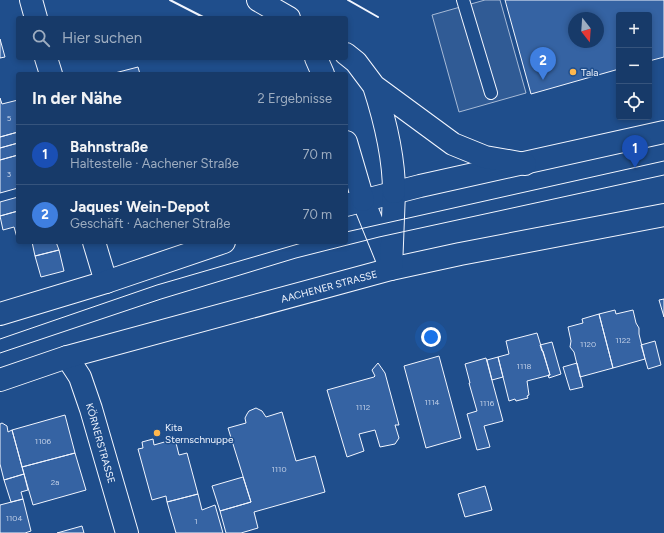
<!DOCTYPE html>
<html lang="de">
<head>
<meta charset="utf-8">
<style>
	body { margin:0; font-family:Figtree,sans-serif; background:#244571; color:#f1f3f6 }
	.controls { position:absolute; right:12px; top:12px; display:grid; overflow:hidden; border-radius:4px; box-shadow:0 2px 6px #0003 }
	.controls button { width:36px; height:36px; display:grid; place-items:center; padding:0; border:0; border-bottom:1px solid #36547d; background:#173a69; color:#f1f3f6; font:20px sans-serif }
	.compass { position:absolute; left:568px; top:12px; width:36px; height:36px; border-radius:50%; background:#173a69; box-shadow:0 2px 6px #0003; rotate:163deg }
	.you { position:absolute; left:431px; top:337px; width:14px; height:14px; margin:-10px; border:3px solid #fff; border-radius:50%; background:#1a73e8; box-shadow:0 0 0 6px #1a73e833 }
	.badge { display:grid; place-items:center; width:26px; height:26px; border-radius:50%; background:#ea580c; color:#fff; font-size:13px; font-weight:700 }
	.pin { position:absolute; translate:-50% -33px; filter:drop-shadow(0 1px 2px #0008) }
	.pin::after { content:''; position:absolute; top:21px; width:14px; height:12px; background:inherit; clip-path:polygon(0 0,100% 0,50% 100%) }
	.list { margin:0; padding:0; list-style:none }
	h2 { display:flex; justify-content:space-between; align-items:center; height:52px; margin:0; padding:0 16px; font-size:17px }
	h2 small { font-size:13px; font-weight:400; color:#9eadc0 }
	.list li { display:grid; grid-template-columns:26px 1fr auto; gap:12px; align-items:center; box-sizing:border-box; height:60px; padding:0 16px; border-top:1px solid #36547d }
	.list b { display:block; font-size:15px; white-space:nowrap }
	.list p { margin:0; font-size:13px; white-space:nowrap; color:#9eadc0 }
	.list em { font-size:13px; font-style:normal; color:#9eadc0 }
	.icon { flex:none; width:22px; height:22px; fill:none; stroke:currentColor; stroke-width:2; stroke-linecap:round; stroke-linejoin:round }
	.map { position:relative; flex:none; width:664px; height:533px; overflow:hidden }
	.search { position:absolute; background:#173a69; box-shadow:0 2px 6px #0003; left:16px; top:16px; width:332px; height:44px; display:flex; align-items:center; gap:10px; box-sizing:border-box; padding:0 14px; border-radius:4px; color:#9eadc0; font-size:15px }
	.panel { position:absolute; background:#173a69; box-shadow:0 2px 6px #0003; left:16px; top:72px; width:332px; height:172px; border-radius:4px }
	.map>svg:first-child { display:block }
	.parking { fill:#305b95; stroke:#a8bbd7 }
	.building { fill:#3563a3; stroke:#f2f6ff; fill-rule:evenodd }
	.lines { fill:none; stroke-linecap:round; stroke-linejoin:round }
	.service-casing { stroke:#f2f6ff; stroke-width:14 }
	.minor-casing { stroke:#f2f6ff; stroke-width:24 }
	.secondary-casing { stroke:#f2f6ff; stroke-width:24 }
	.primary-casing { stroke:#f2f6ff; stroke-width:24 }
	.motorway-casing { stroke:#f2f6ff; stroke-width:24 }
	.service { stroke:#1f4e8c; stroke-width:12 }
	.minor { stroke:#1f4e8c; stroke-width:22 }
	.secondary { stroke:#1f4e8c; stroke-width:22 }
	.primary { stroke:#1f4e8c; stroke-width:22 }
	.motorway { stroke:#1f4e8c; stroke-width:22 }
	.tram { stroke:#f2f6ff; stroke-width:1 }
	.wall { stroke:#f2f6ff; stroke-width:2 }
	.poi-dot { fill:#ffb74d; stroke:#1f4e8c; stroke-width:1.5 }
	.labels { text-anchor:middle; stroke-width:3; stroke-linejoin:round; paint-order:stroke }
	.number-label { font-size:8px; fill:#c3d1e8 }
	.poi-label { font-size:10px; fill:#f2f6ff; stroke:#1f4e8c; text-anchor:start }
	.street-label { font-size:10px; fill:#f2f6ff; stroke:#1f4e8c }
</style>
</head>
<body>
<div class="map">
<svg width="664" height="533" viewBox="0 0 664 533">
	<rect width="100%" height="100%" fill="#1f4e8c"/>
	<path class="parking" d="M485 0H500L526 93 459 112 432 15Z"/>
	<path class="building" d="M505 0H664V57L649 61V15H619V69L531 94ZM574 18H598V42H574Z
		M0 39 5 57 0 58Z
		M138 67 140 74H111Z
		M0 98 2 104 18 100V132L0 137Z
		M18 132V143L0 148V137Z
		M18 143V155L0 160V148Z
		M18 155V188L0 193V160Z
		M18 197V211L0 216V202Z
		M18 211V241L14 227 3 230 0 216Z
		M32 242H56L59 250 35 256Z
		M59 250 64 271 41 277 35 256Z
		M664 299V317L659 300Z
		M615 310 616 314 633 310 636 323 639 328V334L645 359 613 368 599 314Z
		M599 314 613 368 580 377 574 352 570 347 571 341 568 327 583 323 582 319Z
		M537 333 550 375 527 381 529 395 527 396 528 398 516 401 515 399 509 401 498 357 509 354 506 341Z
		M655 341 661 365 648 369 641 345Z
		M552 342 561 374 549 378 548 375H550L543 351H542L540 345Z
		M439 356 461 438 426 448 404 366Z
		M498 357 503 377 492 380 487 360Z
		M486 358 503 421 484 426 490 447 477 450 467 414 477 411 469 383H470L465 364Z
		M378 363 385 373 399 425H395L399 438 395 444 380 447 375 430 359 434 364 451 347 457 327 390 374 377 375 376 372 370Z
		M577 363 583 387 570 390 563 367Z
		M256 408 262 411 266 417 282 412 296 461 315 456 325 492 254 512 258 528 241 533H226L220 511 251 502 228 428 246 423 245 418 247 414 249 411Z
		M65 415 75 453 22 467 12 430Z
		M2 423 7 426 8 432 12 430 24 474 4 480 0 464V424Z
		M153 439 154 445 175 439 179 455 187 453 198 494 167 502 166 496 152 500 138 449 143 448 142 442Z
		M75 453 86 490 33 505 22 467Z
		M24 474 28 490 21 492 23 499 11 502 4 480Z
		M243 477 251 502 220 511 212 486Z
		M485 486 492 510 465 517 458 494Z
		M198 494 202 510 215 505 223 533H176L167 502Z
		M23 499 31 531 25 533H0V505Z
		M82 526 84 533H57Z"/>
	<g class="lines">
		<defs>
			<path id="service" d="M463 0 491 93"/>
			<path id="minor" d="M31 0 36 18
				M46 58 51 74
				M94 242 106 282
				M67 357 80 377 91 409 127 533"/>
			<path id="secondary" d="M363 200 391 269 460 254 664 215
				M346 205 420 186 664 132"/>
			<path id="primary" d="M0 314 106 282 224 242
				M0 380 67 357 391 269 394 192"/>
			<path id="motorway" d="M258 0 289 18
				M346 54 356 62 374 86 453 144 485 157 525 164
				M316 58 323 74
				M374 86C385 120 394 156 394 192
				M346 142 363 200"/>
		</defs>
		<use href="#service" class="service-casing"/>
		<use href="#minor" class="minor-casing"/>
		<use href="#secondary" class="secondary-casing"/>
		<use href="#primary" class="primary-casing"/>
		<use href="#motorway" class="motorway-casing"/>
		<use href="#service" class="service"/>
		<use href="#minor" class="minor"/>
		<use href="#secondary" class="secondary"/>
		<use href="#primary" class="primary"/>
		<use href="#motorway" class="motorway"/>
		<path class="tram" d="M346 232 664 161
			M0 339 157 285 305 242
			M0 353 161 299 296 258 379 237 664 175"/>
		<path class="wall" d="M170 0 205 18
			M348 0 378 17"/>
	</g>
	<g class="poi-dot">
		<circle cx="573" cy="72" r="4"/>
		<circle cx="157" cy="433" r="4"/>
	</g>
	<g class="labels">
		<g class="number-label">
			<text x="9" y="121">5</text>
			<text x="9" y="177">3</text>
			<text x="623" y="343">1122</text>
			<text x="588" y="347">1120</text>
			<text x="524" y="369">1118</text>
			<text x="432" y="405">1114</text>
			<text x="487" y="406">1116</text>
			<text x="363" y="410">1112</text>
			<text x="43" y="444">1106</text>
			<text x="279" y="472">1110</text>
			<text x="55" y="485">2a</text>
			<text x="14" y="521">1104</text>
			<text x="196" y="524">1</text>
		</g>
		<g class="poi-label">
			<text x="581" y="76">Tala</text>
			<text x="165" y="431">Kita<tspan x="165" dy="12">Sternschnuppe</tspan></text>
		</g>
		<g class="street-label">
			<text transform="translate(329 286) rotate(-15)" y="4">AACHENER STRASSE</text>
			<text transform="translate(101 443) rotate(74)" y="4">KÖRNERSTRASSE</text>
		</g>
	</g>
</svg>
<div class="controls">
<button>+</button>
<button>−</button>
<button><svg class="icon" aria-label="locate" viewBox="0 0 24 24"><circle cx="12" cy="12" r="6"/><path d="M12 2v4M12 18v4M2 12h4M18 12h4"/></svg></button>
</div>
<svg class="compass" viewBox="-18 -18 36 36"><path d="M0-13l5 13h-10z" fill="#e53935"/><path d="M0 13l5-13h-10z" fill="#9eadc0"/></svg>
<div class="you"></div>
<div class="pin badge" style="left:635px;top:168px;background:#1a4fb4">1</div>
<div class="pin badge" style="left:543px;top:80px;background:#3f7fe0">2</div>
<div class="search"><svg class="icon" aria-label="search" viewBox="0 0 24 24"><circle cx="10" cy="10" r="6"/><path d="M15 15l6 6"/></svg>Hier suchen</div>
<section class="panel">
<h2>In der Nähe<small>2 Ergebnisse</small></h2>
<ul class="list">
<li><span class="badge" style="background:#1a4fb4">1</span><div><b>Bahnstraße</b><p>Haltestelle · Aachener Straße</p></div><em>70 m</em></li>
<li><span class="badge" style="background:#3f7fe0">2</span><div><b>Jaques' Wein-Depot</b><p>Geschäft · Aachener Straße</p></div><em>70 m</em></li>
</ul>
</section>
</div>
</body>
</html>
